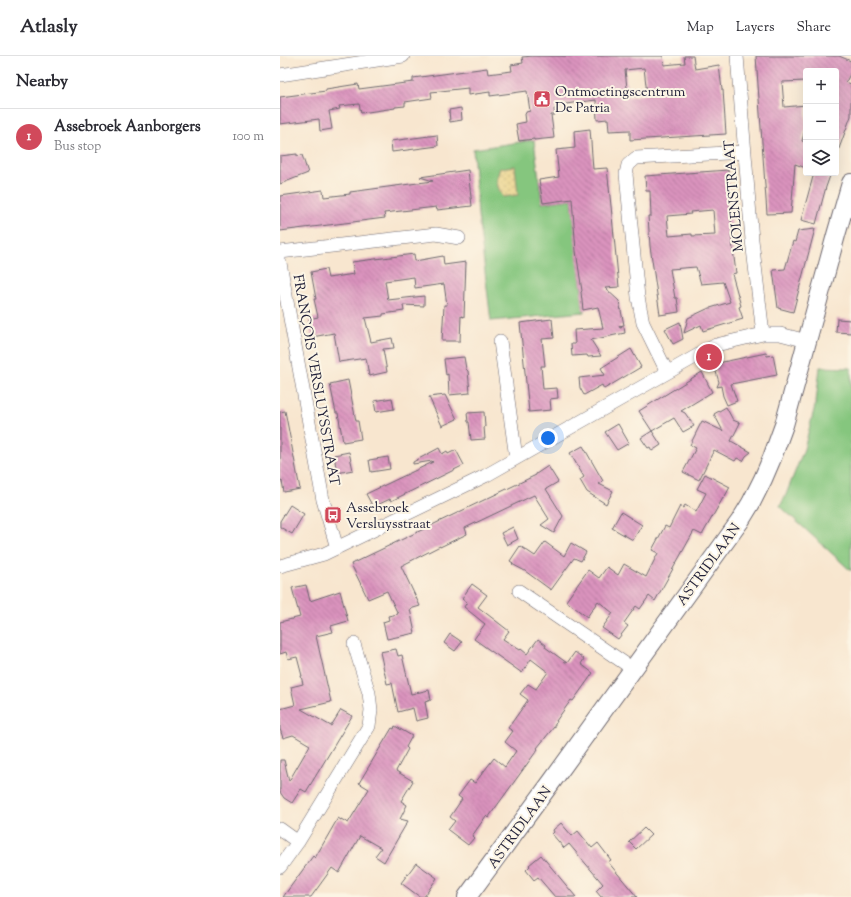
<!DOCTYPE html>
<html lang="en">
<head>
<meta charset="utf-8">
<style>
	body { margin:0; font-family:"Sorts Mill Goudy",serif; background:#f7f7f7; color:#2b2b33 }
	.controls { position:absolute; right:12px; top:12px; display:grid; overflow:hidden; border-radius:4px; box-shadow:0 4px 16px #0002 }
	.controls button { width:36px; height:36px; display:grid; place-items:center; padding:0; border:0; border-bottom:1px solid #e1e1e2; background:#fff; color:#2b2b33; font:20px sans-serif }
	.you { position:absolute; left:268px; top:382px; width:14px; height:14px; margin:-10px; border:3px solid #fff; border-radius:50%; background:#1a73e8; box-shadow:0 0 0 6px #1a73e833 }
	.badge { display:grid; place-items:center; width:26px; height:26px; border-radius:50%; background:#d1495b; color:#fff; font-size:13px; font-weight:700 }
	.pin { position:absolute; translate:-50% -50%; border:2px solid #fff; box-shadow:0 1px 4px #0006 }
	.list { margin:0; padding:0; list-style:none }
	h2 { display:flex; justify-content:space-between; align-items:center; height:52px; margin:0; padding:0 16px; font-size:17px }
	h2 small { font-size:13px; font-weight:400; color:#7c7c81 }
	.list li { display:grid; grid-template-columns:26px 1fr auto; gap:12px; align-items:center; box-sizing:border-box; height:56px; padding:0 16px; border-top:1px solid #e1e1e2 }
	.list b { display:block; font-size:15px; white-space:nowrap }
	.list p { margin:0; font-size:13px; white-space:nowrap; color:#7c7c81 }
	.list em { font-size:13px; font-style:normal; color:#7c7c81 }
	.icon { flex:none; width:22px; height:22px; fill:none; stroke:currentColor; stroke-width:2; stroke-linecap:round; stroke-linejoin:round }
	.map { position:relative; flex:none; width:571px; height:841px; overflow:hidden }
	header { display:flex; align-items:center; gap:24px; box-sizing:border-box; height:56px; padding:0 20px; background:#fff; border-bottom:1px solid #e1e1e2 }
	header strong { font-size:19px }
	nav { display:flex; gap:22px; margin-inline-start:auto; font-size:14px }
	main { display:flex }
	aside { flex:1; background:#fff }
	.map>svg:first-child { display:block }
	.green { fill:#85c67e; stroke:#54745c }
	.sand { fill:url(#sand-dots); stroke:#887e6c }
	.building { fill:url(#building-back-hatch); fill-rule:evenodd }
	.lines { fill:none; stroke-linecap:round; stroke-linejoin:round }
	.minor-casing { stroke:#6d676f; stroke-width:14 }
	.secondary-casing { stroke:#6d676f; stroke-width:20 }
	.minor { stroke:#fff; stroke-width:13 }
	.secondary { stroke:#fff; stroke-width:18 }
	.labels { text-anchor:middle; stroke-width:4; stroke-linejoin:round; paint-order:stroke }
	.poi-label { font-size:14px; fill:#22223b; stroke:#fcf5e5; text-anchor:start }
	.street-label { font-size:14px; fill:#22223b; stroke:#fcf5e5 }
</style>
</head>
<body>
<header>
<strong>Atlasly</strong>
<nav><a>Map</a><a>Layers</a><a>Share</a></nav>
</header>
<main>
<aside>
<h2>Nearby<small></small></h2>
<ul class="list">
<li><span class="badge">1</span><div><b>Assebroek Aanborgers</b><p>Bus stop</p></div><em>100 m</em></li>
</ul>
</aside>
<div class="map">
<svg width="571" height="841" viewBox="0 0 571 841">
	<defs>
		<pattern id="sand-dots" width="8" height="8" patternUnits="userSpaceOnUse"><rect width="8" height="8" fill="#eeda9e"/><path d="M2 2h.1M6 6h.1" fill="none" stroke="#ccbb89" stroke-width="1.8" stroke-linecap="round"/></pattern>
		<pattern id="building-back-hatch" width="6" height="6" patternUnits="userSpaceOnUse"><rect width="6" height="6" fill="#da93bd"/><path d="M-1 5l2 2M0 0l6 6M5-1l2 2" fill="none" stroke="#b0789b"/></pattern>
	</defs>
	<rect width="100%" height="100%" fill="#fcf5e5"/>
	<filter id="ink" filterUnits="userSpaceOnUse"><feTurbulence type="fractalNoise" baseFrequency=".025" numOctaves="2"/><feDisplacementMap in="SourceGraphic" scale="8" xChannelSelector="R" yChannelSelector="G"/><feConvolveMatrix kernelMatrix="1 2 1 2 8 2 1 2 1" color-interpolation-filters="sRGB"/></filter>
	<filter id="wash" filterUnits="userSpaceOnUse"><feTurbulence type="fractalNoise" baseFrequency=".012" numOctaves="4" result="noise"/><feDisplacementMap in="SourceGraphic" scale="16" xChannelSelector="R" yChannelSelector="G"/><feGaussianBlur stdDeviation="0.9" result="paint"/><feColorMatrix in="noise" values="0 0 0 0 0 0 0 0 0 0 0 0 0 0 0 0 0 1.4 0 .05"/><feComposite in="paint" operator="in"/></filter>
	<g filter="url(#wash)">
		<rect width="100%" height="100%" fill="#f8e6cf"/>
		<path class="green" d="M254 84 262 147 292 143 304 256 211 265 198 159 193 93Z
			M540 311 571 312V515L500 450 505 441 524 393 536 346Z"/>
		<path class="sand" d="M235 110 238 139 223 141C216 127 215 127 220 112Z"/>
		<g id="blocks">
			<path class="building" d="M253 0H383L384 9 405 7 404 0H413L415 13 439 9 442 34H443L446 78 350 84V74L329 75 328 63 317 64 316 44 278 49V53H274L275 59H271L274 82 254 84V83L239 85 236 68 246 66 245 58 246 57V56L250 55 247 35 210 40V36L188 39V32L151 36 152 42 125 46V50L115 51V52L81 57 79 48 59 50 60 53 49 55 52 73 40 75 39 63 0 68V41L46 35V33L78 28 79 33 133 26V22L207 12 208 18 232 15 231 9 243 7 242 1ZM364 12 367 38 348 41 345 14Z
				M476 0H559L571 5V16L566 26 571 28V60L557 98H556V15H526V25L502 26 504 51 526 49V70L522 85 526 87V112L515 108 511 157 487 158Z
				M181 52 182 64 170 66 169 54Z
				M310 73 313 113 327 112 331 150 339 231 325 232 339 245 344 269 339 270 340 272 344 271 345 277 311 284 321 300 308 301 307 299 292 300 291 288H295L294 274 323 272 318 251 303 254 301 236 302 235 296 195 292 143 263 147 259 124 279 121 276 94 295 92 294 75Z
				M157 79 158 90 112 96 111 85Z
				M17 98V100L22 99 28 117 0 128V100Z
				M188 114 192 150 157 154 156 151 104 157 105 162 0 175V140L43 134 44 141 70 138V136L153 125 140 121Z
				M448 114 452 178H451L456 217 452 218 461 250 459 251 463 263 423 275 421 269 404 277 408 262 427 253 450 246 443 226 421 228 416 211 390 213 395 242H397L399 256 380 259 370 190 368 160H371L370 135H366L365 120ZM433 154 435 179 412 180V178L389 180 387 160 411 158 410 156Z
				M534 117H551L546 131 536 168 521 164Z
				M535 173 513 256 498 252 493 214 505 213 513 185 515 186 518 175Z
				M134 198 135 205 163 200 164 209 186 206 184 261 181 260 180 285H162L164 249H167L164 228 135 232 134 221 105 225 108 244 144 240V250L123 249 124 255 103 258V260L85 262 91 286 112 282 114 292 103 293 107 316 89 320 86 302 59 306 54 277 32 281 29 263 38 261 34 243H36L31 216 46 213 48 222 74 218 72 206Z
				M272 263 274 282 262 283 265 310H261L263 333 277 332 278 342 270 343 271 354 249 356 240 267Z
				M557 263 571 264V277L556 276Z
				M400 266 403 283 393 288 385 273Z
				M351 293 361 311 324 333 322 329 304 339 300 332 299 322 325 319 321 312Z
				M486 297 487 300 493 299 497 319 451 328 457 345 447 349 443 340 441 330 437 331 439 326 434 309 438 307Z
				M184 301 186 313 188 315 190 337 169 339 168 318 166 319 164 303Z
				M422 316 432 336 401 355 405 357 414 370 403 376 394 362 372 375 381 389 372 395 370 391 368 392 361 382 372 375 359 355Z
				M68 324 76 365H78L81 383 63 386 58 357H56L50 328Z
				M165 339 177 363 162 370 149 341Z
				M112 342 114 353 96 356 94 345Z
				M446 351 453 364 460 367 451 385 471 396 466 400 463 405 457 402 455 405 434 394 419 424 403 416 416 392 410 389 422 365 443 375 434 358Z
				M5 355 20 433 4 436 2 425 0 426V356Z
				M204 356 205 371H204L205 383 191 384 189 366H188L187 357Z
				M338 368 349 387 337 394 325 376Z
				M303 390 323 425 319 428 333 435 326 448 307 436 300 424 304 421 290 397Z
				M159 392 162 398 167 395 168 398 176 394 184 409 111 445 110 443 93 451 86 438 153 406 152 405 133 408V406Z
				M69 396 73 414 57 417 54 399Z
				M108 401 110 413 91 416 89 404Z
				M268 410 278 426 266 433 283 460 274 477 261 469 269 463 254 439 185 472 187 478 160 491V490L121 510 140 550 130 553 135 577 107 583 103 566 109 564 108 560 118 558 107 535 88 543 71 508 256 419V418Z
				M425 418 450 431 444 442H443L422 479 414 475 375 545 369 540 360 553 356 550 344 567 348 570 338 583 322 572 333 557 318 545 307 561 286 545 308 514 319 522 327 511 338 519 344 508 366 521 378 497 372 494 385 470 389 472 400 450 403 452 405 449 416 456 426 437 417 433Z
				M10 449 24 458 12 478 0 471V465Z
				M341 456 362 469 353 484 332 472Z
				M233 471 238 483 227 489 221 477Z
				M265 486 284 500 291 487 306 496 301 505 294 502 271 534 245 515 232 508 233 507 230 505 240 490 255 500Z
				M192 528 207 539 198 551 229 575 223 583 240 594 241 593 247 598 258 583 266 589 265 591 287 607 295 596 304 603 301 608 313 617 293 645 291 644 276 665H277L274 670V671L257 692 258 693 208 762 206 760 192 780 194 782 188 789 168 774 175 765 170 761 182 743 178 740 190 724 195 727 214 702 225 711 236 695 225 686 233 675 228 672 248 644 240 638 248 628 256 633 268 616 251 603 242 617 194 583 205 568 184 551 187 546 182 542Z
				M26 529 30 545 60 535 68 565 51 570 53 576 36 580 51 646 21 653 51 670 61 654 72 660 26 736 21 733 12 747 4 742 0 736V704H4L9 725 30 689 13 679 3 682 0 673V653L15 649 11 631 23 628 21 620H22L17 601 8 603 6 596 0 598V566L20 561 12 532Z
				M170 578 182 586 175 595 164 587Z
				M116 593 118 600 122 599 131 638 149 634 151 644 145 646 148 662 136 665 133 652 118 656 112 627 107 628 100 596Z
				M115 670 132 680 126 691 128 693 116 715 133 725 121 745 127 749 120 763 128 765 104 806 95 800 101 792 80 780 59 817 52 812 31 841H3L33 800 35 802 58 762 61 764V763L68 767 89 733 79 727 112 672 114 673Z
				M281 767 292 780 298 775 312 792 318 787 331 804 328 806 357 841H321L316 835 323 828 289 788 284 792 272 778 274 776 273 774Z
				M364 772 371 779 356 793 349 786Z
				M261 799 296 841H275L258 821 254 824 246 814 250 810 249 809Z
				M136 807 157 822 144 841H140L121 827Z"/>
		</g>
	</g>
	<g filter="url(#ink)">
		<use href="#blocks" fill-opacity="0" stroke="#6d676f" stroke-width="1"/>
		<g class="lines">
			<defs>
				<path id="minor" d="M457 0 472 184 483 278
					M0 19 123 0
					M0 196 156 178 179 182
					M0 207 43 444 57 492
					M220 285 236 402
					M387 316 363 267 358 241 346 118 348 109 356 102 465 96
					M0 510 44 498 205 420 436 289 483 278H500L527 285
					M239 535 353 613
					M0 773 18 786
					M0 811 18 786 89 670 91 654 89 637 74 588"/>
				<path id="secondary" d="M187 841 273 724 460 465 471 447 483 423 492 402 504 369 509 351 556 179 571 127"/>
			</defs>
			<use href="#minor" class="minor-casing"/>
			<use href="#secondary" class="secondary-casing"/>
			<use href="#minor" class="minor"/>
			<use href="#secondary" class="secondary"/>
		</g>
	</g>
	<defs>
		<symbol id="civic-square" viewBox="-11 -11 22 22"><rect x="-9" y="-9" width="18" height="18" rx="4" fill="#d1495b" stroke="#fcf5e5"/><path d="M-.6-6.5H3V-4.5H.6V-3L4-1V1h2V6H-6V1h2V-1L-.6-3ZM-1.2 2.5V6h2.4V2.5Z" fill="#fff"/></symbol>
		<symbol id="bus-square" viewBox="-11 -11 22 22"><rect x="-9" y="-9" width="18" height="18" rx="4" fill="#d1495b" stroke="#fcf5e5"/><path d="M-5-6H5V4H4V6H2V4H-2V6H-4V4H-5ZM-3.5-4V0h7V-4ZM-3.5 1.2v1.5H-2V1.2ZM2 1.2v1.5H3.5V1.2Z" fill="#fff"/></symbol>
	</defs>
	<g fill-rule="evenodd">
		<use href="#civic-square" x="252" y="33" width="20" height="20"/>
		<use href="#bus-square" x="43" y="449" width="20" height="20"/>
	</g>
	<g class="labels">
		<g class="poi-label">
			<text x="275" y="40">Ontmoetingscentrum<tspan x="275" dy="16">De Patria</tspan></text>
			<text x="66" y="456">Assebroek<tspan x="66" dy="16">Versluysstraat</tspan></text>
		</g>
		<g class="street-label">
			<text transform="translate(453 140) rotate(-95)" y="5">MOLENSTRAAT</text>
			<text transform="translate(37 324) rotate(80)" y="5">FRANÇOIS VERSLUYSSTRAAT</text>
			<text transform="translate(428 508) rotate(-54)" y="5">ASTRIDLAAN</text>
			<text transform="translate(239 771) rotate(-54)" y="5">ASTRIDLAAN</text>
		</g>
	</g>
</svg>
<div class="controls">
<button>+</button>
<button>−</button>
<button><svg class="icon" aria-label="layers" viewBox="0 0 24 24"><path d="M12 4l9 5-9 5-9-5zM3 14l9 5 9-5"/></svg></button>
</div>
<div class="you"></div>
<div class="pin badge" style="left:429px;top:301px">1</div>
</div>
</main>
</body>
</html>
